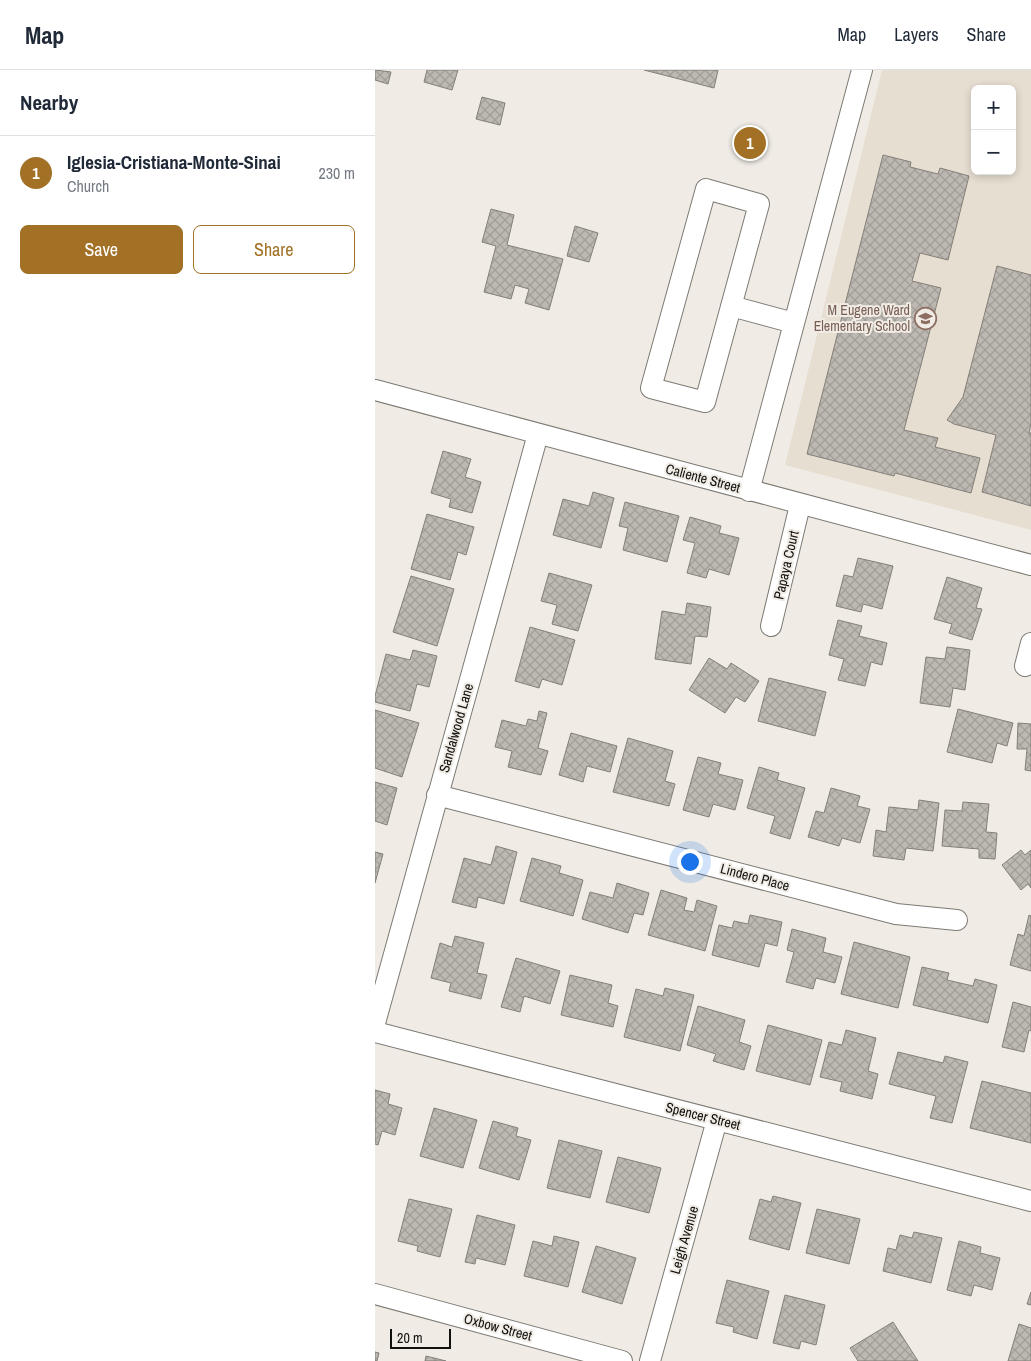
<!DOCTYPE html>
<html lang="en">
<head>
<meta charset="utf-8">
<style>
	body { margin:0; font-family:"Archivo Narrow",sans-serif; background:#f2f2f3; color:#1f2937 }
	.controls { position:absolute; right:15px; top:15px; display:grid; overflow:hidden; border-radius:8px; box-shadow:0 2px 8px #0003 }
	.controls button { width:45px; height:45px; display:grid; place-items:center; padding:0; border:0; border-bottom:1px solid #e0e1e3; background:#fff; color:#1f2937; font:25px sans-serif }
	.scale { position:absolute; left:15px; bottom:12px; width:61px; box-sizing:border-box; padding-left:5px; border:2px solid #11100d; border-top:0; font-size:14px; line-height:18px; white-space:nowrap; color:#11100d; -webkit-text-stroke:4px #f0ece5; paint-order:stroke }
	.you { position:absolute; left:314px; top:791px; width:18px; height:18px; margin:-12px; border:4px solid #fff; border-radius:50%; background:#1a73e8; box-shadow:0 0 0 8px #1a73e833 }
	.badge { display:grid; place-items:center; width:32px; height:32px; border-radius:50%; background:#a27126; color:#fff; font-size:16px; font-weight:700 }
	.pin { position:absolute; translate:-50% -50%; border:2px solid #fff; box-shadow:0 1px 5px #0006 }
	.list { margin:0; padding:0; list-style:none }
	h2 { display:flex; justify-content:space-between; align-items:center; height:65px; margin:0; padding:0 20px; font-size:21px }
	h2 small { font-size:16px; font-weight:400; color:#747a83 }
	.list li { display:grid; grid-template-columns:32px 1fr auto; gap:15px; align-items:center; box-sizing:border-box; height:75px; padding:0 20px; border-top:1px solid #e0e1e3 }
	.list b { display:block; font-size:19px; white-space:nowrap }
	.list p { margin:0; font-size:16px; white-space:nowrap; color:#747a83 }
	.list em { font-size:16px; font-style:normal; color:#747a83 }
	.actions { display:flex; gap:10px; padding:15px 20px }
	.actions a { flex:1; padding:11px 0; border:1px solid #a27126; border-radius:8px; text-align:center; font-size:18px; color:#a27126 }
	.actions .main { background:#a27126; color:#fff }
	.map { position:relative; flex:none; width:656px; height:1291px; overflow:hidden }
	header { display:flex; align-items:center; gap:30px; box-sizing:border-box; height:70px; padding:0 25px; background:#fff; border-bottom:1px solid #e0e1e3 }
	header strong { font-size:24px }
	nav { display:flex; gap:28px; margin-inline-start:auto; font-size:18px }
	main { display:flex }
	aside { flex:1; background:#fff }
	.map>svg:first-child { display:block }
	.built { fill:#e6ded1; fill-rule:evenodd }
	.building { fill:url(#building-cross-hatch); stroke:#837f79 }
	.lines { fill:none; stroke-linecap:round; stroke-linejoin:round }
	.minor-casing { stroke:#7d7a74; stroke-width:22 }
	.minor { stroke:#fff; stroke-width:20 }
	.labels { text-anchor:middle; stroke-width:4; stroke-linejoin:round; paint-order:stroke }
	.education-label { font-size:14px; fill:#785e54; stroke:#f0ece5; text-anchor:end }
	.street-label { font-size:14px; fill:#11100d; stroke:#f0ece5 }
</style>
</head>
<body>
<header>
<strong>Map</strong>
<nav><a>Map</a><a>Layers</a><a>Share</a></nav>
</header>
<main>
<aside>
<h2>Nearby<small></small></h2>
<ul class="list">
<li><span class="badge">1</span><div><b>Iglesia-Cristiana-Monte-Sinai</b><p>Church</p></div><em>230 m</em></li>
</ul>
<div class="actions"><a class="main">Save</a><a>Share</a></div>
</aside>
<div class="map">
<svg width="656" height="1291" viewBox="0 0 656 1291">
	<defs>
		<pattern id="building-cross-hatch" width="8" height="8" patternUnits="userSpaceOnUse" patternTransform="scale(1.25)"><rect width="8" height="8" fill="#bdb9b2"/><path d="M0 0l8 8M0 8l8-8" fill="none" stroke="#a19e98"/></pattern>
	</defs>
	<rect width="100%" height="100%" fill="#f0ece5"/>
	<path class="built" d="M507 0H656V460L410 395ZM600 19H637V101H600Z"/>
	<path class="building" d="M0 0 16 2 13 14 0 10Z
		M52 0H83L77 20 49 12Z
		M269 0H343L339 18Z
		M107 27 130 33 125 55 101 49Z
		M508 85 536 92 535 97 563 104 565 98 594 106 573 190 545 183 537 211 566 218 529 360 563 368 560 377 605 388 596 423 520 403 519 406 432 384Z
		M116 139 139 145 132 175 188 189 174 240 150 233 154 219 140 215 136 229 109 222 121 176 107 172Z
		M200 156 223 163 214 192 192 186Z
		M622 196 656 205V354L654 363H656V436L607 422 621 365 579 354 572 350 588 327Z
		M68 381 96 389 90 407 106 412 97 443 74 437 76 429 56 423Z
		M218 422 239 428 226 478 178 465 188 429 214 436Z
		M250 432 304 446 292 492 248 480 253 458 244 456Z
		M52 444 99 457 91 485 83 482 75 510 36 499Z
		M315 447 346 456 344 463 364 468 354 505 334 499 331 508 312 503 320 473 308 470Z
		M483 488 518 496 507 539 488 534 486 542 461 536 469 505 478 507Z
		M174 503 217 515 203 561 177 554 182 535 166 531Z
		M36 506 79 519 62 576 18 562Z
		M572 507 607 518 601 538 607 539 597 570 574 563 577 554 559 549Z
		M312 533 336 537 332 567 320 566 316 594 280 589 287 541 310 545Z
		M463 550 487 556 484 566 512 573 507 595 496 592 490 616 463 610 469 589 454 585Z
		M155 557 200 570 187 615 167 609 164 618 140 611Z
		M572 577 595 580 590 620 578 618 575 637 545 633 551 587 570 589Z
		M38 580 62 586 54 617 42 614 35 641 0 632V626L11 584 35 590Z
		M334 588 352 599 356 593 384 611 370 632 361 627 350 643 314 620Z
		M394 608 451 622 440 666 383 651Z
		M583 639 638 653 632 676 622 673 617 693 572 682Z
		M0 640 44 653 27 707 0 698Z
		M164 641 172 643 163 678 173 681 166 705 133 697 137 681 120 677 127 650 151 656 153 649 162 651Z
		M643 653 656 654V701L650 700 652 679H642Z
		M196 663 242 676 235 702 212 696 208 712 184 705Z
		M253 668 298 681 290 711 300 714 294 736 238 722Z
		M323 687 346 693 343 704 368 710 360 740 338 734 334 747 308 740Z
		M384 697 404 703 402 710 430 718 415 769 395 763 400 746 372 738Z
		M0 712 22 718 12 755 0 751Z
		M456 718 485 726 482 736 495 739 485 773 467 768 464 776 433 767 441 741 449 743Z
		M544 730 564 733 558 781 531 778 529 790 498 786 501 760 511 762 514 737 543 740Z
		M588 732 614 734 611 762 622 763 620 789 604 788V779L567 776 570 740 587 741Z
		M121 776 142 782 129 834 103 827 101 838 77 832 89 788 116 795Z
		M646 780 650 785 656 780V818L653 814 646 820 627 795Z
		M0 782 8 784 0 813Z
		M157 788 186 796 184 803 208 810 198 846 145 831Z
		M242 813 274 823 268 845 259 843 253 863 207 849 215 822 238 828Z
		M286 820 312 828 309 840 319 842 322 830 342 836 330 881 273 865Z
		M375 845 407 852 402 876 390 873 384 897 337 885 344 855 357 858 359 851 373 854Z
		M654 845 656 846V901L635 895 643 864 649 866Z
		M417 859 451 868 448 882 467 887 460 913 441 908 438 919 411 912 419 882 412 880Z
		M80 866 109 873 102 903 112 905 106 929 74 921 76 913 56 908 65 873 77 877Z
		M479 872 535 887 523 938 466 924Z
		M141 888 185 901 175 934 149 926 145 942 126 937Z
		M547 897 574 903 572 910 598 916 600 909 622 915 613 953 538 935Z
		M195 905 237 915 233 933 243 936 238 957 186 945Z
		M290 918 319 925 305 981 249 967 261 919 288 926Z
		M638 932 656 937V961L654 960 649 982 627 977Z
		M323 936 370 950 364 972 376 976 369 1000 338 991 341 984 312 975Z
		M393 955 447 970 435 1015 381 1001Z
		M471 960 501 968 493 1001 503 1004 497 1029 465 1021 467 1012 445 1007 454 972 467 975Z
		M523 982 568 993 570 986 593 992 577 1053 555 1048 561 1026 514 1014Z
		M607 1011 656 1023V1073L595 1058Z
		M0 1020 15 1024 13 1034 27 1038 20 1065 7 1061 3 1075 0 1074Z
		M59 1038 102 1050 88 1098 45 1086Z
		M118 1051 143 1058 141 1066 156 1070 144 1110 104 1098Z
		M184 1070 227 1081 215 1128 172 1118Z
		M243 1087 286 1098 274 1143 231 1132Z
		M398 1126 426 1133 414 1180 374 1169 385 1129 396 1132Z
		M34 1129 77 1139 65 1187 42 1181 43 1176 23 1171Z
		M442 1139 485 1149 474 1194 431 1183Z
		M102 1145 140 1155 130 1195 101 1188 100 1194 90 1192Z
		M539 1162 567 1168 556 1213 508 1201 513 1178 521 1180 525 1165 537 1168Z
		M179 1166 204 1172 193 1217 149 1206 158 1171 177 1176Z
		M584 1171 606 1177 605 1183 625 1188 617 1220 599 1215 596 1226 572 1220Z
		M221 1176 261 1188 247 1234 207 1222Z
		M352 1210 394 1221 382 1269 358 1262 359 1257 341 1253Z
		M656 1222V1235L652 1234Z
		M410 1225 450 1235 441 1275 426 1271 424 1279 398 1273Z
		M518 1252 543 1291H483L475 1278Z
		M644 1254 656 1258V1291H633Z
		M0 1282 4 1283 2 1291H0Z
		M51 1286 71 1291H50Z"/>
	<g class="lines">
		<defs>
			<path id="minor" d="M331 119 384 134 330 332 276 318Z
				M356 236 419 253
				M0 320 656 495
				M374 421 487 0
				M396 556 425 435
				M650 596 656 573
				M62 725 521 844 582 850
				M0 953 163 364
				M0 962 656 1131
				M0 1224 247 1291
				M275 1291 342 1050"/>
		</defs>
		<use href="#minor" class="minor-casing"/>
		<use href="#minor" class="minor"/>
	</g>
	<defs>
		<symbol id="school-ring" viewBox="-11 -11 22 22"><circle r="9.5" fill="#f0ece5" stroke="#8d6e63" stroke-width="1.5"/><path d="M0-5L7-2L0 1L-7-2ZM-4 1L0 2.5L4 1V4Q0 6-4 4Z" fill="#8d6e63"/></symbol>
	</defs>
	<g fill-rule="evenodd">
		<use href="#school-ring" x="538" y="236" width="25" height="25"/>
	</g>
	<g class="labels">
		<g class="education-label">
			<text x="535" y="245">M Eugene Ward<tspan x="535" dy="16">Elementary School</tspan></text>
		</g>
		<g class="street-label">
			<text transform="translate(328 408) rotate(15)" y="5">Caliente Street</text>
			<text transform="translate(411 495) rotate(-77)" y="5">Papaya Court</text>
			<text transform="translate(81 658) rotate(-74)" y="5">Sandalwood Lane</text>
			<text transform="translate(380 807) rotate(15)" y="5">Lindero Place</text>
			<text transform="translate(328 1046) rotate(14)" y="5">Spencer Street</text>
			<text transform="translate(309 1170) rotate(-74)" y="5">Leigh Avenue</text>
			<text transform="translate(123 1257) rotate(15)" y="5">Oxbow Street</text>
		</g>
	</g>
</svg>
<div class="controls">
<button>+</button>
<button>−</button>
</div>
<div class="scale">20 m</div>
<div class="you"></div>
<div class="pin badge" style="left:375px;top:73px">1</div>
</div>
</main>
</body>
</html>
